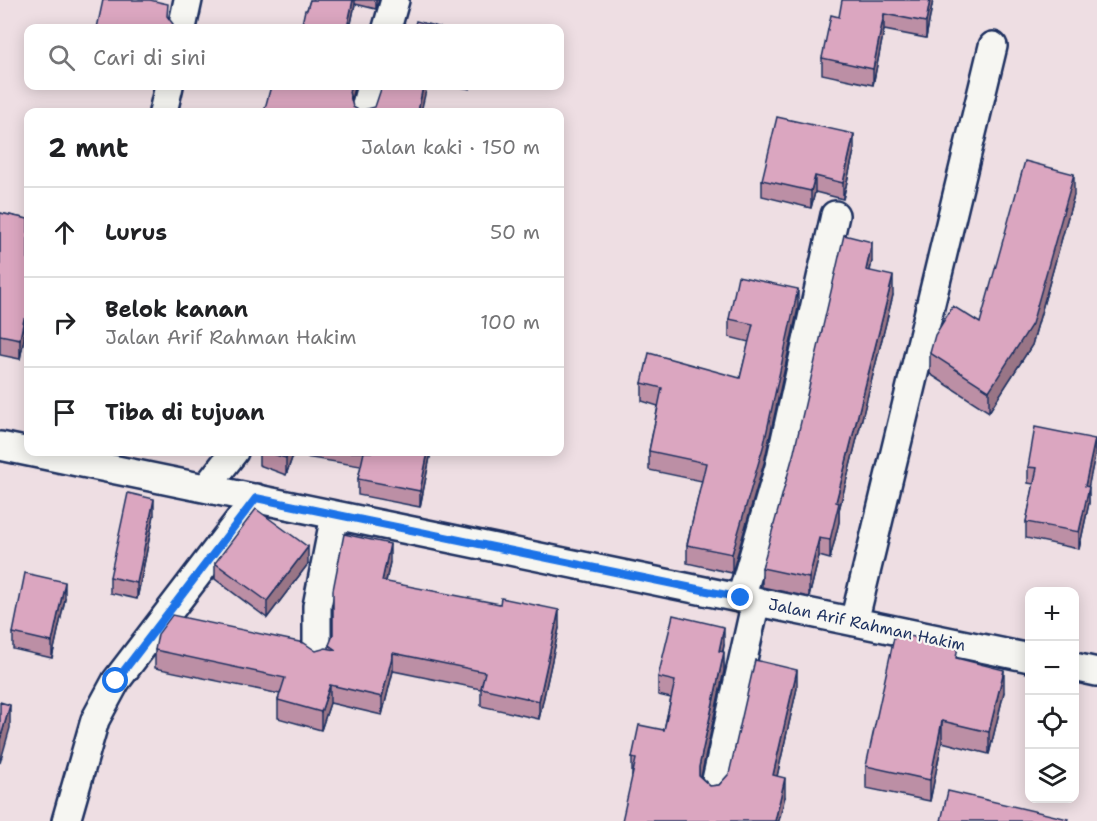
<!DOCTYPE html>
<html lang="id">
<head>
<meta charset="utf-8">
<style>
	body { margin:0; font-family:"Shantell Sans",sans-serif; background:#f2f2f2; color:#202124 }
	.controls { position:absolute; right:18px; bottom:18px; display:grid; overflow:hidden; border-radius:12px; box-shadow:0 3px 15px #0003 }
	.controls button { width:54px; height:54px; display:grid; place-items:center; padding:0; border:0; border-bottom:2px solid #e0e0e0; background:#fff; color:#202124; font:30px sans-serif }
	.stop { position:absolute; width:18px; height:18px; margin:-14px; border:4px solid #1a73e8; border-radius:50%; background:#fff }
	.stop.end { background:#1a73e8; border-color:#fff; box-shadow:0 2px 6px #0008 }
	.list { margin:0; padding:0; list-style:none }
	h2 { display:flex; justify-content:space-between; align-items:center; height:78px; margin:0; padding:0 24px; font-size:26px }
	h2 small { font-size:20px; font-weight:400; color:#757577 }
	.list li { display:grid; grid-template-columns:39px 1fr auto; gap:18px; align-items:center; box-sizing:border-box; height:90px; padding:0 24px; border-top:2px solid #e0e0e0 }
	.list b { display:block; font-size:22px; white-space:nowrap }
	.list p { margin:0; font-size:20px; white-space:nowrap; color:#757577 }
	.list em { font-size:20px; font-style:normal; color:#757577 }
	.icon { flex:none; width:33px; height:33px; fill:none; stroke:currentColor; stroke-width:2; stroke-linecap:round; stroke-linejoin:round }
	.map { position:relative; flex:none; width:1097px; height:821px; overflow:hidden }
	.search { position:absolute; background:#fff; box-shadow:0 3px 15px #0003; left:24px; top:24px; width:540px; height:66px; display:flex; align-items:center; gap:15px; box-sizing:border-box; padding:0 21px; border-radius:12px; color:#757577; font-size:22px }
	.panel { position:absolute; background:#fff; box-shadow:0 3px 15px #0003; left:24px; top:108px; width:540px; height:348px; border-radius:12px }
	.map>svg:first-child { display:block }
	.lines { fill:none; stroke-linecap:round; stroke-linejoin:round }
	.minor-casing { stroke:#1b2f5e; stroke-width:32 }
	.minor { stroke:#f6f6f2; stroke-width:27 }
	.wall { fill:#bc8fa5; stroke:#1b2f5e; stroke-width:1.5 }
	.shaded-wall { fill:#997486; stroke:#1b2f5e; stroke-width:1.5 }
	.building { fill:#dba6c0; stroke:#1b2f5e; stroke-width:1.5 }
	.route { stroke:#1a73e8; stroke-width:8 }
	.labels { text-anchor:middle; stroke-width:4.5; stroke-linejoin:round; paint-order:stroke }
	.street-label { font-size:16px; fill:#1b2f5e; stroke:#f6f6f2 }
</style>
</head>
<body>
<div class="map">
<svg width="1097" height="821" viewBox="0 0 1097 821">
	<rect width="100%" height="100%" fill="#eedee3"/>
	<filter id="ink" filterUnits="userSpaceOnUse"><feTurbulence type="fractalNoise" baseFrequency=".0167" numOctaves="2"/><feDisplacementMap in="SourceGraphic" scale="12" xChannelSelector="R" yChannelSelector="G"/><feConvolveMatrix kernelMatrix="1 2 1 2 8 2 1 2 1" color-interpolation-filters="sRGB"/></filter>
	<g filter="url(#ink)">
		<g class="lines">
			<defs>
				<path id="minor" d="M182 28 188 0
					M387 28 395 0
					M163 112 169 86
					M364 112 371 86
					M0 446 1030 658
					M206 488 234 452
					M741 598 779 467 835 215
					M854 622 993 46
					M317 653V606L335 515
					M1074 667 1097 672
					M714 789 756 601
					M66 821 95 720 116 681 256 498"/>
			</defs>
			<use href="#minor" class="minor-casing"/>
			<use href="#minor" class="minor"/>
		</g>
		<path class="wall" d="M310 0H379L376 9 355 4 350 28H301Z
			M933 0 926 38 884 30 873 85 822 74V58L839 17Z
			M456 86H471L470 89Z
			M854 151 843 199 815 192 811 208 762 196V180Z
			M1074 195 1032 345 989 412 930 374V353L980 323Z
			M0 213 28 219V340L24 339 20 359 0 355Z
			M872 261 870 271 893 295 839 510V522L830 559 819 556 809 597 762 587V568Z
			M798 308 764 463 732 573 687 563V545L702 481 649 470V451L658 406 642 401V383L740 378 749 342 729 337V319Z
			M259 452H431L420 507 358 495V479L361 466 293 455 286 475 259 465Z
			M1095 455 1088 487 1089 503 1079 549 1026 538V522L1034 484 1028 483V467Z
			M154 515 137 599 110 593V577Z
			M390 562 386 582 559 628 539 719 481 706V689L393 671 382 715 330 703 321 730 278 718V700L280 694 155 668V650L316 651 329 649V645Z
			M215 563 308 564 267 618 215 579Z
			M65 599 52 658 13 649V633Z
			M724 645 723 652 724 671 701 777 710 786 719 785 729 774 797 688 777 776 785 797 632 777V758L664 730 671 698 658 695V677Z
			M958 659 1004 692 989 754 942 742 930 801 866 788V766Z"/>
		<path class="shaded-wall" d="M353 0H355V4L350 28H347Z
			M376 0H379L376 9Z
			M930 0H933L926 38V22Z
			M884 14V30L873 85V69Z
			M351 86H354V88L349 108V92Z
			M423 86H427L421 112H418Z
			M854 134V151L843 199V183Z
			M1074 174V195L1032 345 989 412V391Z
			M815 176V192L811 208V191Z
			M872 242V261L866 288V270Z
			M893 276V295L839 510V522L830 559V540L836 502Z
			M798 289V308L764 463 732 573V554Z
			M24 319V339L20 359V339Z
			M1095 439V455L1085 503V486Z
			M289 452H293V455L286 475V458Z
			M428 452H431L420 507V491Z
			M1089 487V503L1079 549V532Z
			M154 499V515L137 599V583Z
			M819 538V556L809 597V578Z
			M390 544V562L382 599V581Z
			M308 547V564L267 618V601Z
			M65 582V599L52 658V642Z
			M559 610V628L539 719V701Z
			M724 627V645L719 669V651Z
			M724 652V671L699 786V767Z
			M393 653V671L382 715V697Z
			M797 670V688L773 794V775Z
			M1004 670V692L989 754V732Z
			M330 685V703L321 730V712Z
			M10 705V728L0 763V740Z
			M942 721V742L930 801V780Z
			M785 778V797L779 821H775Z"/>
		<path class="building" d="M103 0H150L168 4 167 16 173 24 172 28H97Z
			M310 0H353L347 28H301L305 10H307Z
			M842 0H930L926 22 884 14 873 69 822 58 831 15 839 17Z
			M416 21 442 28H414Z
			M271 86H351L349 92 353 107 360 111 375 107 382 86H423L418 112H264Z
			M777 117 854 134 843 183 815 176 811 191 762 180Z
			M1025 161 1074 174 1032 324 989 391 930 353 935 335 953 306 980 323Z
			M0 213 28 219V320L24 319 20 339 0 335Z
			M844 235 872 242 866 270 893 276 836 502 839 503 830 540 819 538 809 578 762 568 794 452Z
			M738 276 798 289 764 444 732 554 687 545 706 463 649 451 662 388 642 383 649 353 740 378 753 324 729 319Z
			M1035 427 1095 439 1085 486 1089 487 1079 532 1026 522 1037 468 1028 467Z
			M266 452H289L286 458Z
			M364 452H428L420 491 358 479Z
			M128 493 154 499 137 583 110 577Z
			M256 509 308 547 267 601 215 563Z
			M344 534 390 544 382 581 500 604 501 598 559 610 539 701 481 688 485 672 393 653 382 697 330 685 321 712 278 700 285 678 155 650 158 634 172 615 304 643 316 651 326 648 336 650 329 645 333 635V590Z
			M25 573 65 582 52 642 13 633Z
			M673 615 724 627 719 651 724 652 699 767V776L710 786 719 785 729 774 755 660 797 670 773 775 785 778 775 821H622L636 759 632 758 639 725 664 730 675 681 658 677Z
			M895 633 958 646 956 658 1004 670 989 732 942 721 930 780 866 766Z
			M0 702 10 705 0 740Z
			M948 791 1068 819 1067 821H941Z"/>
	</g>
	<g class="lines" filter="url(#ink)">
		<path class="route" d="M116 681 256 498 741 598"/>
	</g>
	<g class="labels">
		<g class="street-label">
			<text transform="translate(867 624) rotate(12)" y="6">Jalan Arif Rahman Hakim</text>
		</g>
	</g>
</svg>
<div class="controls">
<button>+</button>
<button>−</button>
<button><svg class="icon" aria-label="locate" viewBox="0 0 24 24"><circle cx="12" cy="12" r="6"/><path d="M12 2v4M12 18v4M2 12h4M18 12h4"/></svg></button>
<button><svg class="icon" aria-label="layers" viewBox="0 0 24 24"><path d="M12 4l9 5-9 5-9-5zM3 14l9 5 9-5"/></svg></button>
</div>
<div class="stop" style="left:116px;top:681px"></div>
<div class="stop end" style="left:741px;top:598px"></div>
<div class="search"><svg class="icon" aria-label="search" viewBox="0 0 24 24"><circle cx="10" cy="10" r="6"/><path d="M15 15l6 6"/></svg>Cari di sini</div>
<section class="panel">
<h2>2 mnt<small>Jalan kaki · 150 m</small></h2>
<ul class="list">
<li><svg class="icon" aria-label="ahead" viewBox="0 0 24 24"><path d="M12 20V5M6 11l6-6 6 6"/></svg><div><b>Lurus</b></div><em>50 m</em></li>
<li><svg class="icon" aria-label="right" viewBox="0 0 24 24"><path d="M7 20v-9h11M14 6l5 5-5 5"/></svg><div><b>Belok kanan</b><p>Jalan Arif Rahman Hakim</p></div><em>100 m</em></li>
<li><svg class="icon" aria-label="arrive" viewBox="0 0 24 24"><path d="M6 21V4h12l-3 4 3 4H6"/></svg><div><b>Tiba di tujuan</b></div></li>
</ul>
</section>
</div>
</body>
</html>
